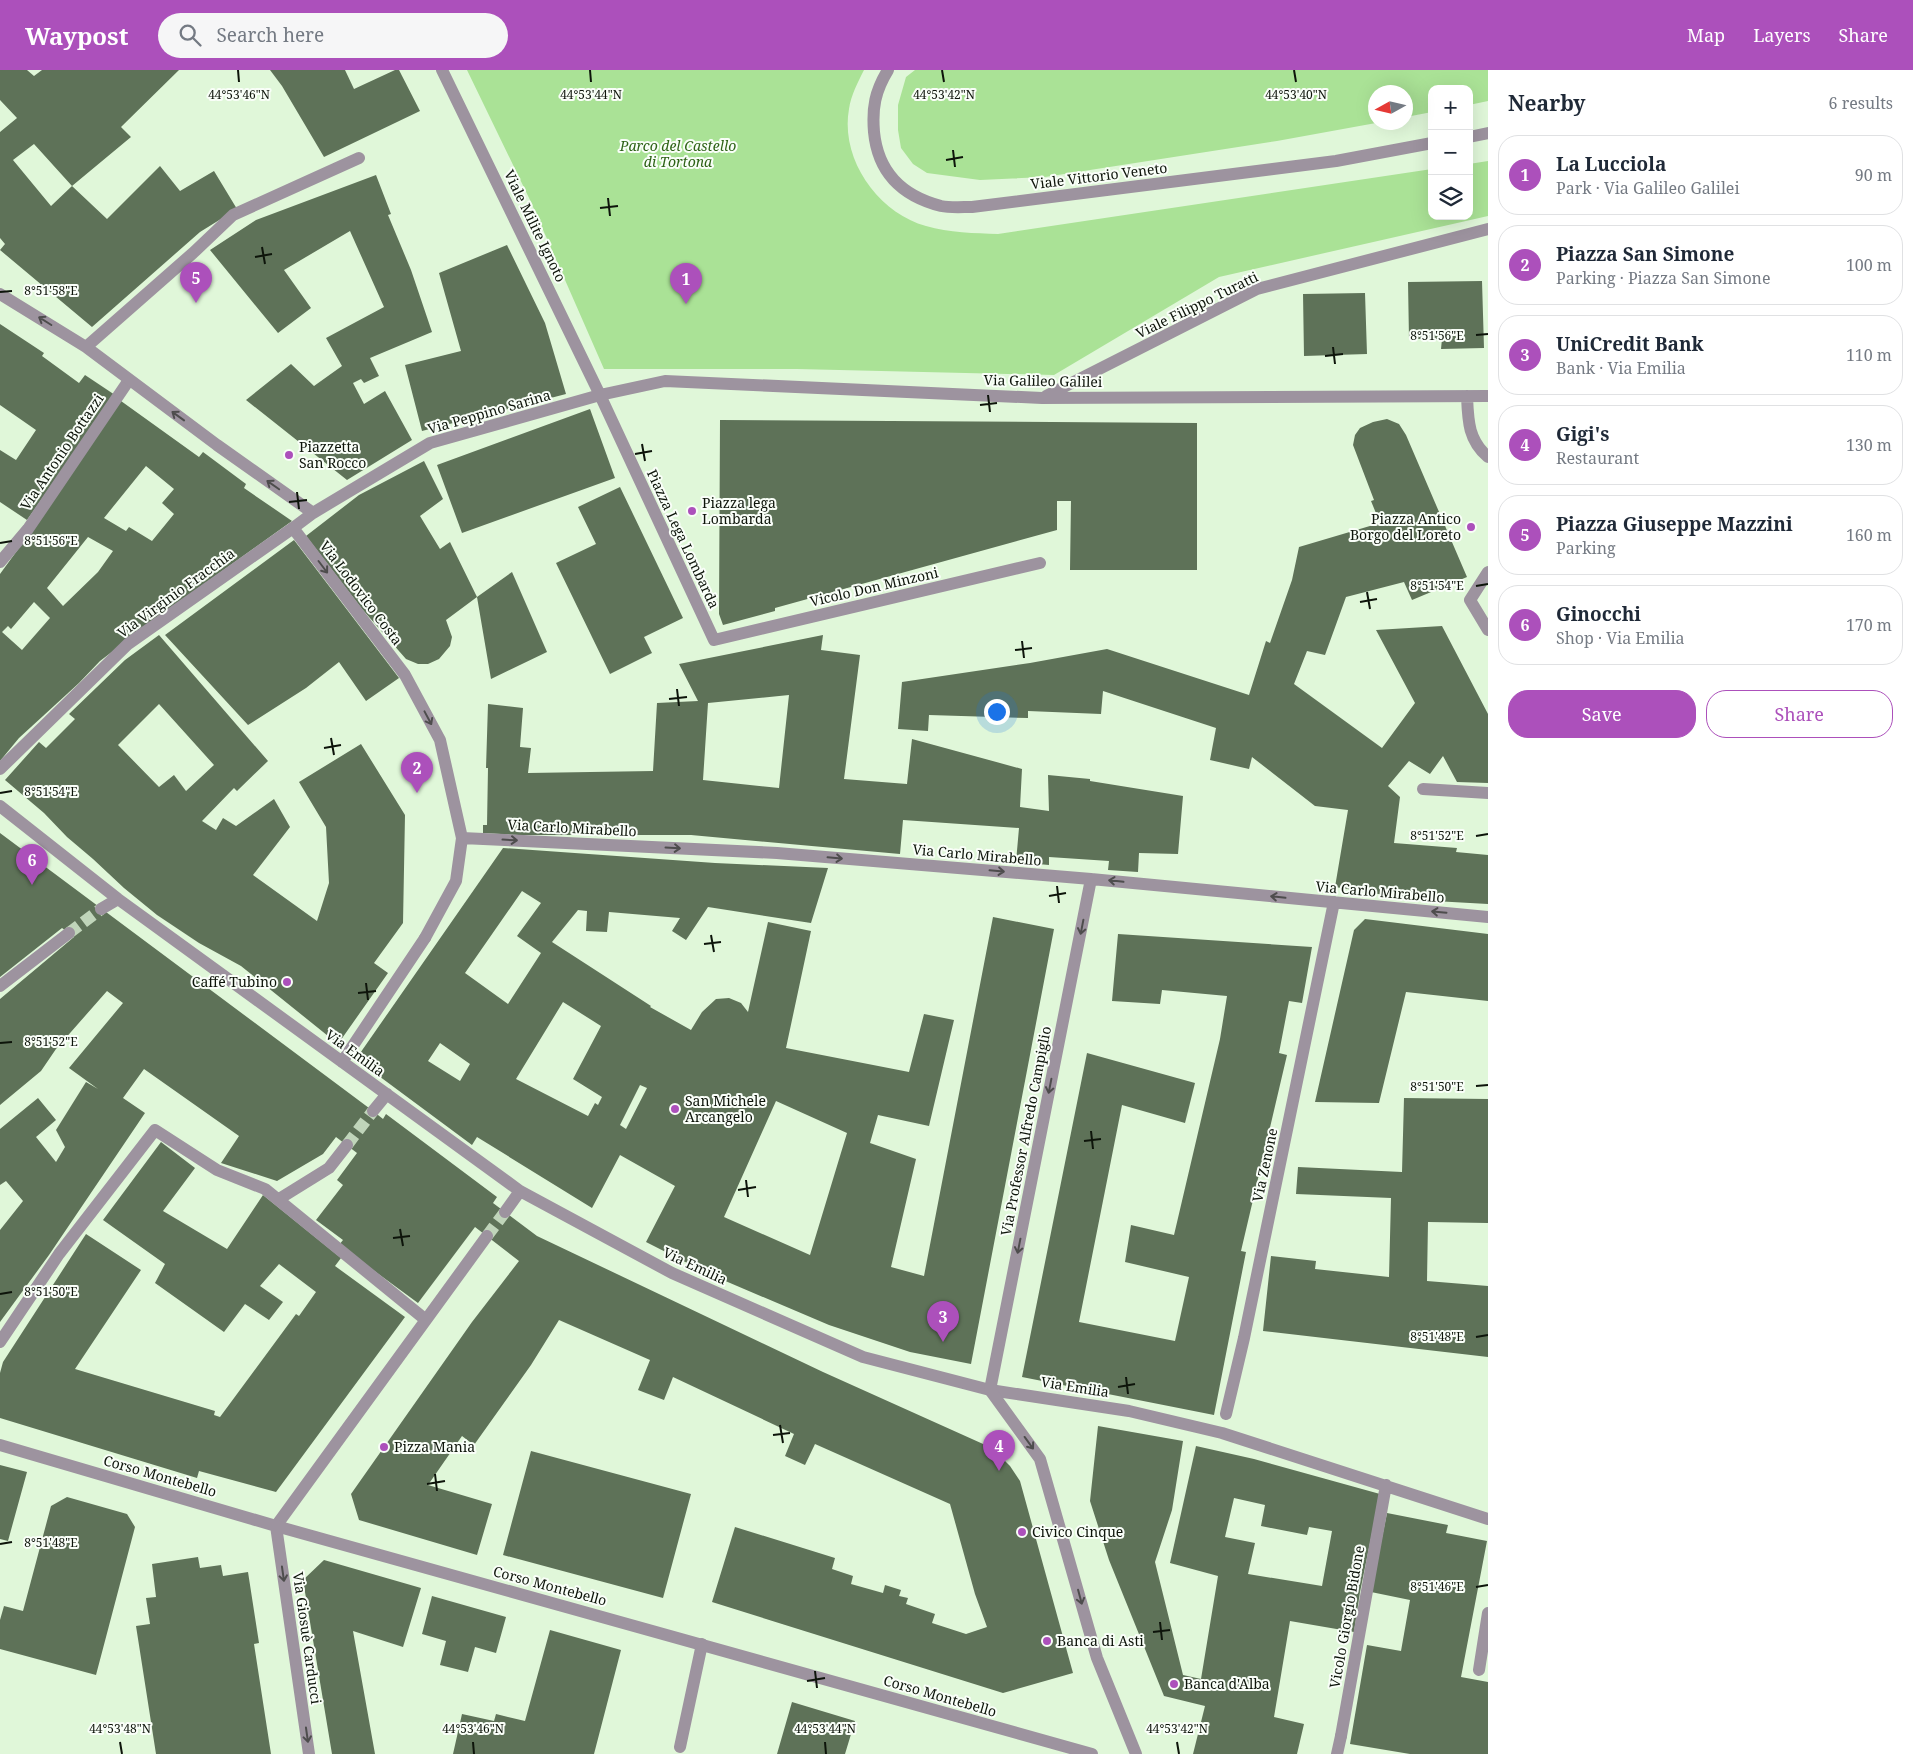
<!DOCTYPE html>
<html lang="en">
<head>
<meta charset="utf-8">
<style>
	body { margin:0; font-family:"Noto Serif",serif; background:#f6f6f7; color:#1f2937 }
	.controls { position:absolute; right:15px; top:15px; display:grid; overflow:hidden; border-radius:10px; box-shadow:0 5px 20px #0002 }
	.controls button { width:45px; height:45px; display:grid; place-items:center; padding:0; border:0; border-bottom:1px solid #e0e1e3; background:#fff; color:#1f2937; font:25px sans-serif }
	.compass { position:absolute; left:1368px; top:15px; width:45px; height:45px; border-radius:50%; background:#fff; box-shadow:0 5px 20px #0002; rotate:262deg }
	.you { position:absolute; left:996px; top:641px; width:18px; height:18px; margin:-12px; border:4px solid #fff; border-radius:50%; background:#1a73e8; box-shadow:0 0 0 8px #1a73e833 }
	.badge { display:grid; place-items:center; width:32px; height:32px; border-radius:50%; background:#ac50bb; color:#fff; font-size:16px; font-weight:700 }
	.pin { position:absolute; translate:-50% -41px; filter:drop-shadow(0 1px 2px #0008) }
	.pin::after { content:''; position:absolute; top:26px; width:18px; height:15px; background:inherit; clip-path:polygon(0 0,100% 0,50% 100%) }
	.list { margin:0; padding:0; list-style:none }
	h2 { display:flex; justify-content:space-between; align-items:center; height:65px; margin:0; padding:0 20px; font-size:21px }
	h2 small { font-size:16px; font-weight:400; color:#747a83 }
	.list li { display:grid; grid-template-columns:32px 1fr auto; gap:15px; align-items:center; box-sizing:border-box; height:80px; margin:0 10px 10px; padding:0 10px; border:1px solid #e0e1e3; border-radius:20px }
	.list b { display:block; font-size:19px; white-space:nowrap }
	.list p { margin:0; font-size:16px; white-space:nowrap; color:#747a83 }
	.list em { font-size:16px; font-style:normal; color:#747a83 }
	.actions { display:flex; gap:10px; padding:15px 20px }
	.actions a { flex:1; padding:11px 0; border:1px solid #ac50bb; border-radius:20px; text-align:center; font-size:18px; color:#ac50bb }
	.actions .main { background:#ac50bb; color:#fff }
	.icon { flex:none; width:28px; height:28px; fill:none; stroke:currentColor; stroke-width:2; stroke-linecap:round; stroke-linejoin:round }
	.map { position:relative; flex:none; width:1488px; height:1684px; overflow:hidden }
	header { display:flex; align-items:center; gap:30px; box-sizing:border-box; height:70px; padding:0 25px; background:#ac50bb; color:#fff }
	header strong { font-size:24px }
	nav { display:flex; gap:28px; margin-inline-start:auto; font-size:18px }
	.search { width:350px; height:45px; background:#f6f6f7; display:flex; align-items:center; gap:12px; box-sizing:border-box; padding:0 18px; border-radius:28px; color:#747a83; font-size:19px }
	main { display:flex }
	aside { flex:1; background:#fff }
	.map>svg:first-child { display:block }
	.green { fill:#aae296 }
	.building { fill:#5e7258; fill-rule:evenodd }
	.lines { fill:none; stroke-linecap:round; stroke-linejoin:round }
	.pedestrian-tunnel { stroke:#c0d5ba; stroke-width:12; stroke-dasharray:12 6; stroke-linecap:butt }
	.service { stroke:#9d939f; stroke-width:12 }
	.pedestrian { stroke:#9d939f; stroke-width:12 }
	.minor { stroke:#9d939f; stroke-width:12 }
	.tertiary { stroke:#9d939f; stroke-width:12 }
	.oneway { stroke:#4e4d4d }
	.ticks { fill:none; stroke:#0d140a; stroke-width:2 }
	.poi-dot { fill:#ac50bb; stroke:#f9fef8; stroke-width:2 }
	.labels { text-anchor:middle; stroke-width:4; stroke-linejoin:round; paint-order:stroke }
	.park-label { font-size:14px; font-style:italic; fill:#2d6216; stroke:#f9fef8 }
	.street-label { font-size:14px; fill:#0d140a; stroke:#f9fef8 }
	.poi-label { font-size:14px; fill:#0d140a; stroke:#f9fef8; text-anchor:start }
	.ticks-label { font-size:12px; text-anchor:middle; fill:#0d140a; stroke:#f9fef8; stroke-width:4; stroke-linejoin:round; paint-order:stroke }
</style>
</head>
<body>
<header>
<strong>Waypost</strong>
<div class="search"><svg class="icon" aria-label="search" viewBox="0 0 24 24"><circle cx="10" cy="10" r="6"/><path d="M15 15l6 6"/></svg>Search here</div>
<nav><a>Map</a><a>Layers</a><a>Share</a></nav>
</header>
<main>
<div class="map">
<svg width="1488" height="1684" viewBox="0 0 1488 1684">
	<rect width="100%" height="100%" fill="#e0f7d9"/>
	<path class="green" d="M467 0H864C858 12 851 25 849 39 840 89 878 143 926 156 949 163 975 163 998 164L1432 99V146H1469V94L1488 91V146L1219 207 1054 305 797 299H604L530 130Z
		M915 0H1488V31L1469 35V19H1432V42L1406 47V22H1376V53L1277 71 1045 107 980 110 927 103 913 94 901 78 898 60V35L906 7Z"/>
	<path class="building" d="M0 0H27L34 6 42 0H179L121 57 131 67 72 116 107 149 160 96 180 121 214 101 237 139 200 162 92 257 0 180 5 174 0 168V62L17 48 0 30ZM34 74 72 116 51 136 13 90Z
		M270 0H345L354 19 395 0H399L420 41 324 87 282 16Z
		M376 105 391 144 388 145 411 200 432 262 370 288 379 306 364 313 361 309 353 313 364 334 385 321 412 370 347 410 246 330 291 294 314 316 342 296 326 268 384 237 350 161 284 200 311 238 278 263 210 180 256 150Z
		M507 175 545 253 566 324 422 361 405 295 461 281 439 203Z
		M1482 211 1484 278 1441 279 1442 269H1409L1408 212Z
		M1365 223 1367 284 1304 286 1303 224Z
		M0 254 44 283 42 286 79 313 85 305 115 325 27 450 0 432V380L16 390 36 360 0 335Z
		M121 331 199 387 203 382 246 414 244 418 292 451 151 552 100 591 79 613 19 668 0 691V504L46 441ZM146 396 174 419 162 433 174 444 152 471 129 457 126 461 104 448ZM88 467 113 481 98 502 63 536 47 518ZM34 532 50 548 22 580 2 562 8 556 11 559Z
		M590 339 615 408 462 463 437 395Z
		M1387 349 1399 354 1406 365 1467 507 1412 530 1404 512 1346 527 1325 585 1307 581 1294 614 1382 678 1415 633 1376 560 1442 556 1488 644V713L1457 712 1443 686 1430 704 1409 691 1388 716 1400 727 1394 773 1457 778 1456 782 1488 785V834L1416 830 1335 817 1348 740 1315 736 1252 687 1249 699 1210 690 1216 658 1103 621 1101 644 1028 641V648L929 645 928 661 898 659 902 612 1030 593 1107 579 1249 625 1266 571 1270 573 1292 510 1299 477 1380 453 1371 431 1374 430 1353 375 1355 365 1360 358 1373 352Z
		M720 350 1197 353V500H1070L1071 431H1057V460L775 538V541L723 555 719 544Z
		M424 391 443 429 420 446 440 479 450 472 477 527 446 550 452 567 450 576 439 589 428 594H418L406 589 362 539 306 466 359 425Z
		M620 417 683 548 644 567 652 583 610 604 556 493 596 474 578 437Z
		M294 470 399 608 366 631 339 592 306 618 248 655 165 565Z
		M512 502 547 582 491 609 477 527Z
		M159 565 268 691 237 721 234 718 202 751 216 760 223 748 236 756 274 729 290 757 253 805 317 851 329 813 326 757 299 712 361 674 405 745 403 853 374 893 388 903 338 974 241 896 199 873 157 845 124 818 93 789 67 767 44 743 5 710 39 672 46 678 75 649 69 644 125 590ZM159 634 214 695 186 721 174 705 159 717 118 675Z
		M823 565 821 580 860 585 844 709 907 714 912 669 1022 699 1020 737 1049 741 1048 705 1090 709V711L1183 726 1178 784 1139 783 1138 802 1108 800 1109 791 1049 787V795L1016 792 1019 758 903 750 900 784 691 765H519L483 763V755H487L488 698H486L488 634 523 638 520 677 531 678 528 703 653 701 657 633 698 631 679 594ZM789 625 779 718 703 710 708 633Z
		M0 763 373 1041 383 1049 386 1044 497 1127 493 1133 537 1166 823 1302 992 1378 1010 1396 1020 1411 1073 1603 1003 1623 712 1532 735 1457 835 1488 832 1499 853 1506 851 1514 883 1523 885 1515 901 1520 899 1526 908 1528 906 1534 935 1544 932 1553 966 1564 987 1557 975 1524 950 1434 815 1374 805 1395 785 1386 794 1364 673 1307 664 1330 638 1320 650 1290 559 1250 531 1295 474 1375 462 1366 428 1415 492 1434 477 1485 359 1450 351 1424 472 1252 519 1191 475 1157 418 1233 339 1175 343 1170 316 1150 343 1115 337 1110 357 1083 336 1067 323 1084 277 1111 221 1093 239 1066 144 999 123 1028 145 1043 49 1185 0 1252V1160L23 1131 6 1111 0 1115V1059L38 1028 56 1050 36 1067 56 1092 65 1077 56 1060 86 1012 98 1019 69 998 123 933 107 921 56 979 41 1001 0 1035V929L74 867 62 858 0 907Z
		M503 778 715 793 828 798 811 853 708 837 686 870 672 861 680 848 609 842 607 862 586 861 587 841 578 840 552 872 651 936 650 937 691 960 702 942 716 929 729 928 741 933 748 942 768 852 811 861 786 978 909 1002 924 944 954 950 929 1056 878 1045 870 1073 916 1089 891 1197 924 1206 993 847 1054 859 971 1294 910 1282 829 1255 709 1204 646 1172 675 1116 620 1085 592 1138 477 1067 472 1075 356 989ZM522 821 541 833 517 866 541 883 508 934 465 903ZM563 932 601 956 573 1009 602 1027 598 1035 595 1033 588 1046 516 1009ZM440 973 470 994 460 1011 428 991ZM640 1015 647 1018 626 1059 620 1055ZM776 1031 847 1063 810 1185 724 1147Z
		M1365 849 1488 864V931L1406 922 1379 1033 1315 1032 1354 860Z
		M1118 864 1312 877 1302 933 1289 931 1279 983 1287 985 1241 1181 1246 1182 1214 1345 1022 1307 1087 983 1195 1013 1185 1053 1122 1035 1079 1252 1175 1271 1189 1207 1125 1192 1131 1155 1174 1165 1220 969 1227 926 1162 920 1160 934 1112 931Z
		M1404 1028 1488 1029V1153L1428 1152 1427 1211 1488 1216V1287L1263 1261 1271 1186 1316 1191 1315 1199 1389 1207 1391 1128 1296 1124 1298 1097 1402 1102Z
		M161 1072 195 1098 163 1141 227 1179 263 1125 341 1188 335 1196 405 1247 276 1422 199 1401 197 1408 0 1348V1303L3 1292 86 1164 141 1200 75 1299 215 1341 214 1345 220 1347 296 1244 299 1246 316 1222 279 1194 260 1216 283 1232 269 1250 245 1234 224 1262 155 1213 165 1194 103 1150Z
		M1098 1356 1183 1371 1172 1440 1155 1492 1183 1605 1201 1609 1218 1506 1170 1493 1196 1376 1254 1389 1380 1424 1360 1522 1354 1562 1290 1551 1274 1647 1304 1654 1297 1684H1193L1205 1636 1164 1626 1109 1490 1090 1431ZM1234 1428 1265 1435 1261 1456 1307 1465 1309 1457 1332 1461 1322 1516 1248 1504 1255 1473 1225 1467Z
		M531 1381 691 1424 663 1528 503 1485Z
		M0 1395 27 1402 8 1471 0 1469Z
		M67 1427 127 1444 135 1457 96 1605 0 1579V1550L4 1536 23 1541 51 1436Z
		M1387 1443 1448 1455 1446 1463 1487 1471 1461 1607 1488 1612V1684H1410L1350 1674 1367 1575 1401 1581 1410 1530 1371 1522Z
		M198 1487 200 1498 221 1495 223 1506 248 1502 259 1573 254 1574 271 1684H156L136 1556 150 1554 146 1528 156 1527 152 1494Z
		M324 1490 421 1518 403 1577 353 1561 375 1684H332L303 1510Z
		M432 1526 506 1547 496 1583 475 1577 468 1602 440 1595 446 1571 422 1564Z
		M550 1560 621 1580 594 1684H453L462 1644 494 1651 496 1644 525 1651Z
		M792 1632 855 1651 845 1684H777Z"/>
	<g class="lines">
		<path class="pedestrian-tunnel" d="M69 863 101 839
			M347 1075 373 1041
			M487 1166 505 1142"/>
		<path class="service" d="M1488 502 1470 530 1488 560"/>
		<path class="pedestrian" d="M0 492 28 459 129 310
			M0 699 128 574 293 458
			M0 736 118 829 520 1121 672 1203 863 1287 990 1320 1129 1341 1222 1363 1488 1449
			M101 839 118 829
			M0 916 69 863
			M342 992 425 868
			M373 1041 387 1024
			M279 1129 329 1098 347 1075
			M505 1142 520 1121
			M0 1272 59 1184 155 1060 217 1100 265 1119 426 1250
			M276 1456 487 1166
			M1479 1600 1488 1543
			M1341 1666 1386 1415
			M680 1677 702 1574"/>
		<path class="minor" d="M442 0 600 325 714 570 1040 493
			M0 224 86 277 217 375 313 443
			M86 277 193 183 233 145 359 88
			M1046 326 1257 219 1488 159
			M1467 326C1468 350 1468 370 1488 387
			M1423 719 1488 723
			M462 768 777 783 1091 809 1488 847
			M1091 809 990 1320 1040 1389 1097 1588 1136 1684
			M425 868 456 811 462 768 440 670 405 605 293 458 313 443 430 373 600 325 665 311 1042 328 1488 326
			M1226 1344 1244 1268 1334 832
			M0 1375 276 1456 1092 1684
			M276 1456 309 1684
			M1337 1684 1341 1666"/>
		<path class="tertiary" d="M888 0C875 21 872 38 874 62 878 103 902 126 941 136 950 138 962 137 972 137L1336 91 1432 73
			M1469 67 1488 63"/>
	</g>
	<defs><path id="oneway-shaft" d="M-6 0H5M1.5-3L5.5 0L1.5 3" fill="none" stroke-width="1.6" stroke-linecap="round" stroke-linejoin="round" transform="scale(1.25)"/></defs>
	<g class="oneway">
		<use href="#oneway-shaft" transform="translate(45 251) rotate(-148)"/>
		<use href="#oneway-shaft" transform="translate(178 346) rotate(-144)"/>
		<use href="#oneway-shaft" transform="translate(273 415) rotate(-145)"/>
		<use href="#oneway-shaft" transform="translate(323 497) rotate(53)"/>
		<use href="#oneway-shaft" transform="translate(428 648) rotate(62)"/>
		<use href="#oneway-shaft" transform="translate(510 770) rotate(3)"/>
		<use href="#oneway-shaft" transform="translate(673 778) rotate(3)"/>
		<use href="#oneway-shaft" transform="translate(835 788) rotate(5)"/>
		<use href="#oneway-shaft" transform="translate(997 801) rotate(5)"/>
		<use href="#oneway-shaft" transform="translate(1116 811) rotate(-174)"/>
		<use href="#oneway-shaft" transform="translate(1278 827) rotate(-174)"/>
		<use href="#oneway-shaft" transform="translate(1439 842) rotate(-175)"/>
		<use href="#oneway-shaft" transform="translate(1082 857) rotate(101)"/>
		<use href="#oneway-shaft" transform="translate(1050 1016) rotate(101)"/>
		<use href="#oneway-shaft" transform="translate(1019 1176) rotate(101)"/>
		<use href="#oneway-shaft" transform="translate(1029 1373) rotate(54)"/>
		<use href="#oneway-shaft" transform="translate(283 1504) rotate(82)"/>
		<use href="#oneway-shaft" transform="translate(1080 1527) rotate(75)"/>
		<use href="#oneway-shaft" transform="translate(307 1665) rotate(82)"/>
	</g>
	<path class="ticks" d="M238 0 239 12M590 0 591 12M942 0 944 12M1294 0 1296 12M953 80 955 97M946 90 963 87M608 128 610 146M600 138 618 136M262 177 265 194M255 187 272 184M0 222 12 221M1476 265 1488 264M1333 277 1335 294M1325 286 1343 284M988 325 990 342M980 335 997 333M642 374 645 391M635 384 652 381M297 422 299 439M289 432 307 430M0 473 12 471M1476 516 1488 514M1367 522 1370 539M1360 532 1377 529M1022 571 1024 588M1015 580 1032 578M677 619 679 636M669 629 687 627M331 668 334 685M324 678 341 675M0 723 12 721M1476 766 1488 764M1057 816 1059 833M1049 826 1066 823M711 865 714 882M704 874 721 872M366 913 368 930M358 923 376 921M0 973 12 972M1476 1016 1488 1015M1091 1061 1093 1079M1084 1071 1101 1069M746 1110 748 1127M738 1120 756 1117M400 1159 403 1176M393 1168 410 1166M0 1224 12 1222M1476 1267 1488 1265M1126 1307 1128 1324M1118 1317 1135 1314M780 1355 783 1373M773 1365 790 1363M435 1404 437 1421M427 1414 445 1411M0 1474 12 1472M1476 1517 1488 1515M1160 1552 1162 1570M1153 1562 1170 1560M815 1601 817 1618M807 1611 825 1608M120 1672 122 1684M473 1672 474 1684M825 1672 826 1684M1177 1672 1179 1684"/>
	<g class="poi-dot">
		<circle cx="289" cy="385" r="5"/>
		<circle cx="692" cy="441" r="5"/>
		<circle cx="1471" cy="457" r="5"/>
		<circle cx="287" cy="912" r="5"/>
		<circle cx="675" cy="1039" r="5"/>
		<circle cx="384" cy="1377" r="5"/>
		<circle cx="1022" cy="1462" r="5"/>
		<circle cx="1047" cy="1571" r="5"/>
		<circle cx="1174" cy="1614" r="5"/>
	</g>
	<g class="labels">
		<g class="park-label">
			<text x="678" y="81">Parco del Castello<tspan x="678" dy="16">di Tortona</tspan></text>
		</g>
		<g class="street-label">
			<text transform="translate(1099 106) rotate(-7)" y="5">Viale Vittorio Veneto</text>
			<text transform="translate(535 156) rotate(64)" y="5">Viale Milite Ignoto</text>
			<text transform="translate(1197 235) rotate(-26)" y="5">Viale Filippo Turatti</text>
			<text transform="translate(1043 311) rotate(1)" y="5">Via Galileo Galilei</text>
			<text transform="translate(489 342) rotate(-16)" y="5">Via Peppino Sarina</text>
			<text transform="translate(62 382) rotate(-56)" y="5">Via Antonio Bottazzi</text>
			<text transform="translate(683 469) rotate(65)" y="5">Piazza Lega Lombarda</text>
			<text transform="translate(874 517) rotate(-13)" y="5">Vicolo Don Minzoni</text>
			<text transform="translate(176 523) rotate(-36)" y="5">Via Virginio Fracchia</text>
			<text transform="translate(361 523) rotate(53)" y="5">Via Lodovico Costa</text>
			<text transform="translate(572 758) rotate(3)" y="5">Via Carlo Mirabello</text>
			<text transform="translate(977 785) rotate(5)" y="5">Via Carlo Mirabello</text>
			<text transform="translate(1380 822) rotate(5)" y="5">Via Carlo Mirabello</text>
			<text transform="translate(355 983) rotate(36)" y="5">Via Emilia</text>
			<text transform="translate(1026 1061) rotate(-79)" y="5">Via Professor Alfredo Campiglio</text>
			<text transform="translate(1265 1095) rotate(-78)" y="5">Via Zenone</text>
			<text transform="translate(695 1196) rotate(25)" y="5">Via Emilia</text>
			<text transform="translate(1075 1317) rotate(9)" y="5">Via Emilia</text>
			<text transform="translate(160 1406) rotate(16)" y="5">Corso Montebello</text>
			<text transform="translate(550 1516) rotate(15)" y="5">Corso Montebello</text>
			<text transform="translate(1347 1547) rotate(-80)" y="5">Vicolo Giorgio Bidone</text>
			<text transform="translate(307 1568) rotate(82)" y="5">Via Giosuè Carducci</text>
			<text transform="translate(940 1626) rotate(16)" y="5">Corso Montebello</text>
		</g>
		<g class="poi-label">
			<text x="299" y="382">Piazzetta<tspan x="299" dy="16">San Rocco</tspan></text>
			<text x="702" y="438">Piazza lega<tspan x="702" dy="16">Lombarda</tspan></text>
			<text x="1461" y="454" text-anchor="end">Piazza Antico<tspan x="1461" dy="16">Borgo del Loreto</tspan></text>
			<text x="277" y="917" text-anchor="end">Caffé Tubino</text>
			<text x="685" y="1036">San Michele<tspan x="685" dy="16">Arcangelo</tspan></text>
			<text x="394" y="1382">Pizza Mania</text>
			<text x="1032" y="1467">Civico Cinque</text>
			<text x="1057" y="1576">Banca di Asti</text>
			<text x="1184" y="1619">Banca d'Alba</text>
		</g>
	</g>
	<g class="ticks-label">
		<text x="239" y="29">44°53'46"N</text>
		<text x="591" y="29">44°53'44"N</text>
		<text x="944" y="29">44°53'42"N</text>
		<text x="1296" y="29">44°53'40"N</text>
		<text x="51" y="225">8°51'58"E</text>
		<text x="1437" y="270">8°51'56"E</text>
		<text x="51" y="475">8°51'56"E</text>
		<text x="1437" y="520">8°51'54"E</text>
		<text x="51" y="726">8°51'54"E</text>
		<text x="1437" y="770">8°51'52"E</text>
		<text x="51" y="976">8°51'52"E</text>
		<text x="1437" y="1021">8°51'50"E</text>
		<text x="51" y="1226">8°51'50"E</text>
		<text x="1437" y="1271">8°51'48"E</text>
		<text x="51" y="1477">8°51'48"E</text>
		<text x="1437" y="1521">8°51'46"E</text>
		<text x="120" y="1663">44°53'48"N</text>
		<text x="473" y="1663">44°53'46"N</text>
		<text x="825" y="1663">44°53'44"N</text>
		<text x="1177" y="1663">44°53'42"N</text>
	</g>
</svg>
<div class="controls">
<button>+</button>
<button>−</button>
<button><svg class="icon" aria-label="layers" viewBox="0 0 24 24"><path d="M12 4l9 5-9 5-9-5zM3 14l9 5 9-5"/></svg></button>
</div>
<svg class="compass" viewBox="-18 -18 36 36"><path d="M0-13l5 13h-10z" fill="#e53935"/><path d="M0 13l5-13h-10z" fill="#747a83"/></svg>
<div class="you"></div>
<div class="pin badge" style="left:686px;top:234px">1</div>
<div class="pin badge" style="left:417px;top:723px">2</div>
<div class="pin badge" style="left:943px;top:1272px">3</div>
<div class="pin badge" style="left:999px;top:1401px">4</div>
<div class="pin badge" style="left:196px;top:233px">5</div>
<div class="pin badge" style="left:32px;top:815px">6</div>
</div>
<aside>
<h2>Nearby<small>6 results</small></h2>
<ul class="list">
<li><span class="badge">1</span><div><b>La Lucciola</b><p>Park · Via Galileo Galilei</p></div><em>90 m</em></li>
<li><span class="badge">2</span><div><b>Piazza San Simone</b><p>Parking · Piazza San Simone</p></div><em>100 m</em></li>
<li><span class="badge">3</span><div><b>UniCredit Bank</b><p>Bank · Via Emilia</p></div><em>110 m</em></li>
<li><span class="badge">4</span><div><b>Gigi's</b><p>Restaurant</p></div><em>130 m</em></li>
<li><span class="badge">5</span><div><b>Piazza Giuseppe Mazzini</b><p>Parking</p></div><em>160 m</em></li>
<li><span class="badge">6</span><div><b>Ginocchi</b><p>Shop · Via Emilia</p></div><em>170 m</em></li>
</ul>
<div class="actions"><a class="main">Save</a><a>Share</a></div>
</aside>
</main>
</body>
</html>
